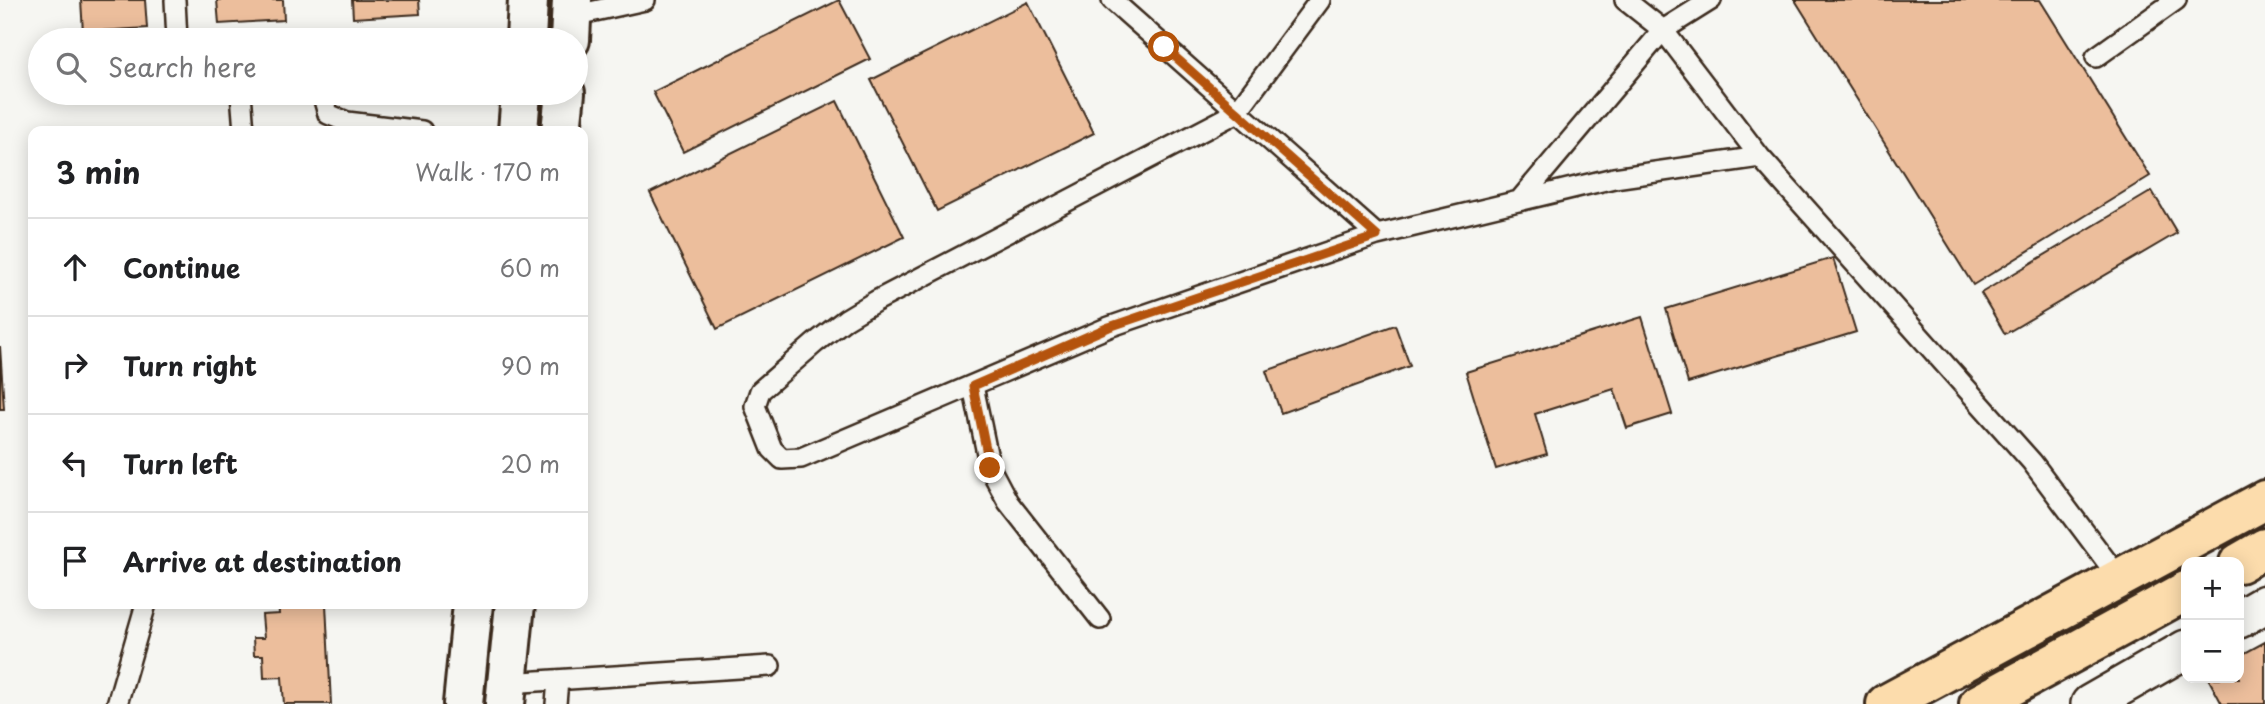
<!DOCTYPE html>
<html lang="en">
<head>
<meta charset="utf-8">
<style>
	body { margin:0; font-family:"Playpen Sans",sans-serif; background:#f6f6f6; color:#202124 }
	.controls { position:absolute; right:21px; bottom:21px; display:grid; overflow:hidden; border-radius:14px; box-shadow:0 4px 18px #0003 }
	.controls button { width:63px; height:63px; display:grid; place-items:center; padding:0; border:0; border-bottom:2px solid #e0e0e0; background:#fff; color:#202124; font:35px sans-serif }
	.stop { position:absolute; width:21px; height:21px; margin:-16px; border:5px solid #b45309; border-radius:50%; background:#fff }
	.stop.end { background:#b45309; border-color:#fff; box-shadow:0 2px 7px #0008 }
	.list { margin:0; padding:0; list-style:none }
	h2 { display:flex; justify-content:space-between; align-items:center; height:91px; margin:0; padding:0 28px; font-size:30px }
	h2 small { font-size:23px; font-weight:400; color:#757577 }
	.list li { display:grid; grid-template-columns:46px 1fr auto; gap:21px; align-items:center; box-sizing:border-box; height:98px; padding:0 28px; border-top:2px solid #e0e0e0 }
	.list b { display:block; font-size:26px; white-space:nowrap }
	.list em { font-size:23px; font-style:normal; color:#757577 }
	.icon { flex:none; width:38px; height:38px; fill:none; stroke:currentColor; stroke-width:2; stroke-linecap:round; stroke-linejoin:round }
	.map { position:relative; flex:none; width:2265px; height:704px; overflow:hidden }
	.search { position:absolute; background:#fff; box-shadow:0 4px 18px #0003; left:28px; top:28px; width:560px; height:77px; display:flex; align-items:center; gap:18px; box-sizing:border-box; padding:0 24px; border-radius:38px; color:#757577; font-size:26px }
	.panel { position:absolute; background:#fff; box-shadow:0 4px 18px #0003; left:28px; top:126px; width:560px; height:483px; border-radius:14px }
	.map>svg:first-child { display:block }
	.building { fill:#ecbe9c; stroke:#3b2a1e; stroke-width:2 }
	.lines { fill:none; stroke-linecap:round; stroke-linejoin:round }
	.lane-casing { stroke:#3b2a1e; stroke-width:24 }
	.street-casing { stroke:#3b2a1e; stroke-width:42 }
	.secondary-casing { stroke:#3b2a1e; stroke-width:44 }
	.primary-casing { stroke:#3b2a1e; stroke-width:44 }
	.lane { stroke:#f6f6f2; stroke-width:19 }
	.street { stroke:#f6f6f2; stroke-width:37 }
	.secondary { stroke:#f6f6f2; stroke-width:38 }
	.primary { stroke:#fcdcac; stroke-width:38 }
	.route { stroke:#b45309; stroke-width:9 }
</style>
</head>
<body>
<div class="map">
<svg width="2265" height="704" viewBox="0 0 2265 704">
	<rect width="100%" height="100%" fill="#f6f6f2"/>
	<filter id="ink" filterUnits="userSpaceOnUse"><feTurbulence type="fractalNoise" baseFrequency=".0143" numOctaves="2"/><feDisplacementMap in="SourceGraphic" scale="14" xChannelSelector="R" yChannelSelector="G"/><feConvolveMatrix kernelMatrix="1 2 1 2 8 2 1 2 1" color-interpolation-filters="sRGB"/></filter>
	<g filter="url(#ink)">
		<path class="building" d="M81 0H145L147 28 83 32Z
			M217 0H283L284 20 219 24Z
			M352 0H419L420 14 353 18Z
			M839 0 870 59 683 152 653 92Z
			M1795 0H2040L2150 176 1973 285Z
			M1028 2 1094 133 937 211 871 80Z
			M837 101 904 237 717 329 650 193Z
			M2152 191 2177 233 2005 334 1981 293Z
			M1833 258 1856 332 1688 383 1666 309Z
			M1642 317 1672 414 1627 428 1614 389 1535 414 1547 454 1496 469 1466 372Z
			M1395 325 1410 366 1281 413 1266 371Z
			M0 346 4 409H0Z
			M278 604H326L331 704H284L282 677 264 678 263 655H254L253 638H264L262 615 279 614Z
			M2265 642V704H2222L2208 678H2239V656Z"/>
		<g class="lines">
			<defs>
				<path id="lane" d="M175 0 177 40
					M1112 0 1377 235
					M1320 0 1236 113 876 301 846 319 815 343 760 391 755 406 772 449 782 459 801 458 1109 327 1377 235 1614 178 1760 157
					M1625 0 1663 30 1760 157 2032 462 2119 578
					M572 16 645 0
					M2096 57 2176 0
					M241 93 244 131
					M322 93 328 114 347 122 422 131
					M1519 201 1663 30 1711 0
					M973 386 990 468 1008 502 1100 619
					M507 683 770 666
					M117 704 146 604
					M556 704 558 680"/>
				<path id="street" d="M2239 619 2265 604
					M2090 704 2186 649"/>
				<path id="secondary" d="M526 40 528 0
					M570 40 572 0
					M518 131 521 93
					M561 131 565 93
					M463 704 473 604
					M505 704 515 604"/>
				<path id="primary" d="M2239 563 2265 548
					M1886 704 2265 500
					M1979 704 2186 591"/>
			</defs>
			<use href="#lane" class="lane-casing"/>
			<use href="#street" class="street-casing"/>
			<use href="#secondary" class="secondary-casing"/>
			<use href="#primary" class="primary-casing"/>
			<use href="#lane" class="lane"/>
			<use href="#street" class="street"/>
			<use href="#secondary" class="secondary"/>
			<use href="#primary" class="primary"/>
		</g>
	</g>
	<g class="lines" filter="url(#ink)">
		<path class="route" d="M990 468 973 386 1109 327 1377 236 1164 47"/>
	</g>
</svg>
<div class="controls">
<button>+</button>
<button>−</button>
</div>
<div class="stop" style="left:1164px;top:47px"></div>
<div class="stop end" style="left:990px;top:468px"></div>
<div class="search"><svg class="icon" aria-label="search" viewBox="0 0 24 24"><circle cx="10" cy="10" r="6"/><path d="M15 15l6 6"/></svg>Search here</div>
<section class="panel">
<h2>3 min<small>Walk · 170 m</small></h2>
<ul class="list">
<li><svg class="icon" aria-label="ahead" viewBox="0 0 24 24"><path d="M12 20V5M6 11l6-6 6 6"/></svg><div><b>Continue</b></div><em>60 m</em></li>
<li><svg class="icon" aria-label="right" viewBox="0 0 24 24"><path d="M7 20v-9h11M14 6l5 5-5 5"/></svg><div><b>Turn right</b></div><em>90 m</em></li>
<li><svg class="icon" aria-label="left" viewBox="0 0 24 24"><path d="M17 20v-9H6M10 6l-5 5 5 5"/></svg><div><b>Turn left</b></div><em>20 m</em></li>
<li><svg class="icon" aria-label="arrive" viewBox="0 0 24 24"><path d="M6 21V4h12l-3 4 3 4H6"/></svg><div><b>Arrive at destination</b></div></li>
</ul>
</section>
</div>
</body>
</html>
